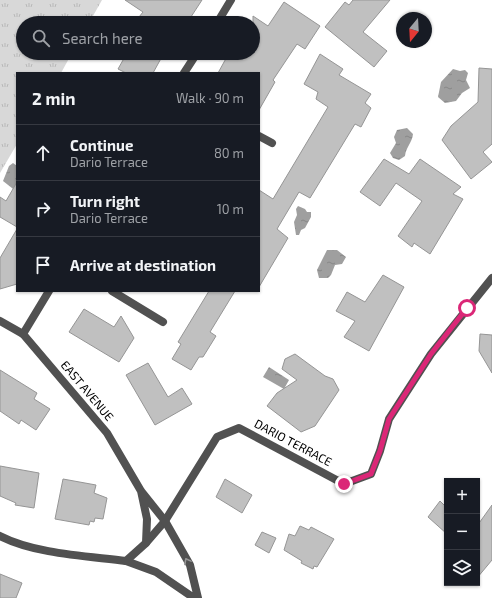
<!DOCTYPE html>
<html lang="en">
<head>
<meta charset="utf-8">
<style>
	body { margin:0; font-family:"Exo 2",sans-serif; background:#20242c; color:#f1f3f6 }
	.controls { position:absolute; right:12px; bottom:12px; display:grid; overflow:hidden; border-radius:0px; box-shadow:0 1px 3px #0004 }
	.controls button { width:36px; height:36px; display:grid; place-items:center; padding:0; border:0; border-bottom:1px solid #363941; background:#171b24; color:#f1f3f6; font:20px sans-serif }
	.compass { position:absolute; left:396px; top:12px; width:36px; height:36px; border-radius:50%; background:#171b24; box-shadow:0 1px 3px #0004; rotate:198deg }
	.stop { position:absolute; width:12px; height:12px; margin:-9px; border:3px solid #db2777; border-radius:50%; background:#fff }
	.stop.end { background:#db2777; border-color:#fff; box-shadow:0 1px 4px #0008 }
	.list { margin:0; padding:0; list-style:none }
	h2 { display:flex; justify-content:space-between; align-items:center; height:52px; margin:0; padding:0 16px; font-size:17px }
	h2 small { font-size:13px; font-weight:400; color:#9ea1a6 }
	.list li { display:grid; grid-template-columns:26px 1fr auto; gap:12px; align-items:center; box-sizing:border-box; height:56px; padding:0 16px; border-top:1px solid #363941 }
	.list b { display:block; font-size:15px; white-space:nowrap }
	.list p { margin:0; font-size:13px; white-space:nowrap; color:#9ea1a6 }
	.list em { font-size:13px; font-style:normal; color:#9ea1a6 }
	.icon { flex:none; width:22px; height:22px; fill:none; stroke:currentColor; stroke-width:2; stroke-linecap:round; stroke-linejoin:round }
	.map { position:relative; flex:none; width:492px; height:598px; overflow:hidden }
	.search { position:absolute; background:#171b24; box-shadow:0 1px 3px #0004; left:16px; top:16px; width:244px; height:44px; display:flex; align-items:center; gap:10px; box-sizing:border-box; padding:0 14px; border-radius:22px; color:#9ea1a6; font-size:15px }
	.panel { position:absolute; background:#171b24; box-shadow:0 1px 3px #0004; left:16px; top:72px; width:244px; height:220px; border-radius:0px }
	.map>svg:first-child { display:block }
	.park { fill:url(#park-tufts) }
	.water { fill:url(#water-ripples) }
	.building { fill:#c0c0c0; stroke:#959595 }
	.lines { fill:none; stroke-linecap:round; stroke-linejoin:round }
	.minor { stroke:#515151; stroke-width:8 }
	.tertiary { stroke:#515151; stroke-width:8 }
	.oneway { stroke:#979797 }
	.route { stroke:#db2777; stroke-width:5 }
	.labels { text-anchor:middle; stroke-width:3; stroke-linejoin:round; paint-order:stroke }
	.street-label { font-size:12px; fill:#000; stroke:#fff }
</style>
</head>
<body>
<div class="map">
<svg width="492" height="598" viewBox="0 0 492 598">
	<defs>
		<pattern id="park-tufts" width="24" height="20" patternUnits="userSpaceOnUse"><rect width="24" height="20" fill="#d8d8d8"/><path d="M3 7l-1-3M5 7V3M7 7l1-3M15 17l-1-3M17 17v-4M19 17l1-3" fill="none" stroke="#b8b8b8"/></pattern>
		<pattern id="water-ripples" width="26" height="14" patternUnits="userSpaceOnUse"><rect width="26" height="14" fill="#9f9f9f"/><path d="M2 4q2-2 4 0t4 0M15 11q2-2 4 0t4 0" fill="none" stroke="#878787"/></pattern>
	</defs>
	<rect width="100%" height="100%" fill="#fff"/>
	<path class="park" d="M0 0H102L89 23H23V53H72L61 73H17V144L0 173Z"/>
	<path class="water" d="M453 69 460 71 465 70 468 73 466 80 470 88 462 93 456 101 445 103 438 97 441 82Z
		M407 128 413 134C412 143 406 147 405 156L399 160 393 158 390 153 396 143 394 137 397 130Z
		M13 163 17 166V192L3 181 9 166Z
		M298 206 305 209 307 212H311V217L305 228 301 230 299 235H296L294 222 297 215 296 209Z
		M327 250H337L346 257 342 264 335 265 331 275 328 278H319L317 270Z
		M269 367 289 380 284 389 263 377Z"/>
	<path class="building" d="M125 0H202L187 23H148L139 17 143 12Z
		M353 0H390L363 32 387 51 374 67 325 27 345 2 349 5Z
		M284 2 320 26 305 49 297 44 273 80 275 82 259 110V73H218L229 53H253V16L268 26Z
		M127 53H164L153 73H126L118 69Z
		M320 54 343 69 339 75 371 94 365 103 371 108 361 127 355 124 310 198 299 192 277 229 288 238 259 287V190L273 199 328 107 316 99 318 92 304 84Z
		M479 68 492 69V144L483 152 492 162 471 179 442 140 451 126 478 102Z
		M384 159 409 174 420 159 461 187 453 194 463 199 430 254 414 243 412 247 398 236 422 201 396 183 380 206 360 192Z
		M17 182V227L0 217V197L6 201Z
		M17 229V284L0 289V258Z
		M383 275 404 287 369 351 344 337 355 321 336 311 347 292 365 302Z
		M209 291H235L210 332 216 336 203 357H199L191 370 172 359 181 344 178 342Z
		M84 309 114 327 121 316 134 338 119 362 69 332Z
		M480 334 492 335V373L479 351Z
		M295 354 325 376 333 379 339 390 315 426 301 432 267 406 277 393 297 380 282 369 285 359Z
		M148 363 168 397 182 388 192 404 155 425 126 375Z
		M0 370 37 393 34 399 50 409 36 430 21 420 19 424 0 411Z
		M0 466 39 473 34 508 15 505 16 503 0 496Z
		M63 479 96 485 94 493 107 498 103 519 95 518 94 522 90 521 89 525 55 519Z
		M225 479 252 495 242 513 216 497Z
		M440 501 447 508V534L428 517Z
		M492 505V560L477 578V526Z
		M300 526 309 530 311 527 334 539 317 567 314 566 313 569 301 563 302 561 284 550 289 534 295 536Z
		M262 532 276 538 269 553 255 545Z
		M0 574 22 583 16 598H0Z"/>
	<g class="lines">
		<path class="minor" d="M217 23 231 0
			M184 73 197 53
			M259 136 272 143
			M112 291 163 322
			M23 334 49 291
			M0 536C35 554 87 556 126 561
			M146 543 165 521 217 437 239 428 344 484 371 474 380 451 389 419 431 354 492 278"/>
		<path class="tertiary" d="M0 321 23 334 107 433 141 491 165 521 190 565 198 598
			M141 491 147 519 146 543 126 561 156 572 194 598"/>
	</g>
	<defs><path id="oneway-chevron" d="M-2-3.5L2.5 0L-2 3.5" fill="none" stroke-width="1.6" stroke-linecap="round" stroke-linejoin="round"/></defs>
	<use class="oneway" href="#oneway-chevron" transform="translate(187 561) rotate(-118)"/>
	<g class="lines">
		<path class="route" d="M344 484 371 474 380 451 389 419 431 354 467 308"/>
	</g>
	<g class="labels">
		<g class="street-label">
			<text transform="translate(87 391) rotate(50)" y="4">EAST AVENUE</text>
			<text transform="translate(293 443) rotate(28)" y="4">DARIO TERRACE</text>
		</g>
	</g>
</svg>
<div class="controls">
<button>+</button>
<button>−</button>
<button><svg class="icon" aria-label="layers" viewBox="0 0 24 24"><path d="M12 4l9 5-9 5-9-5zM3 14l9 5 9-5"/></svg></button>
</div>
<svg class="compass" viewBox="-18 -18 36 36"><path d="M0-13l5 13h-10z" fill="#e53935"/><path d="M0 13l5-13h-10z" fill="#9ea1a6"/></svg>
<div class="stop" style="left:467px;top:308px"></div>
<div class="stop end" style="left:344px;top:484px"></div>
<div class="search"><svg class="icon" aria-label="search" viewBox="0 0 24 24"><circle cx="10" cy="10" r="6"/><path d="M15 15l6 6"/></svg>Search here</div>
<section class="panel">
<h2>2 min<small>Walk · 90 m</small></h2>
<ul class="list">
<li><svg class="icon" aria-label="ahead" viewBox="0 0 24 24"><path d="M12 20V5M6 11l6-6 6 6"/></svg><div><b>Continue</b><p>Dario Terrace</p></div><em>80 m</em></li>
<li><svg class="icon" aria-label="right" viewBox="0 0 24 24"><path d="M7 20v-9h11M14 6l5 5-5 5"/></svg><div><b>Turn right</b><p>Dario Terrace</p></div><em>10 m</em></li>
<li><svg class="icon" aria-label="arrive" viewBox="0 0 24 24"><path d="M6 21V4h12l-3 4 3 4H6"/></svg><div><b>Arrive at destination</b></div></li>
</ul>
</section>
</div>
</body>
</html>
